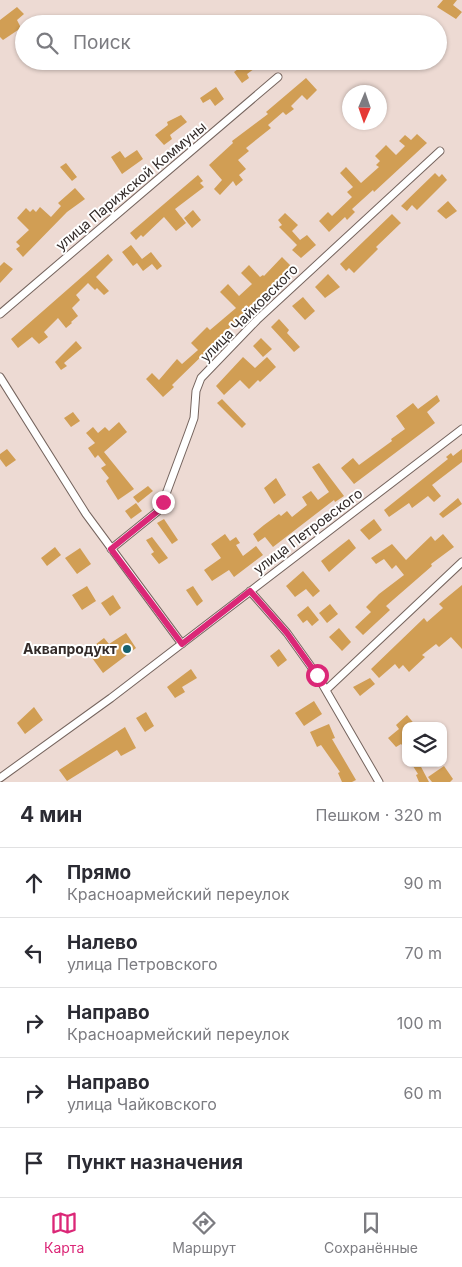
<!DOCTYPE html>
<html lang="ru">
<head>
<meta charset="utf-8">
<style>
	body { margin:0; font-family:Inter,sans-serif; background:#f2f2f3; color:#2b2b33 }
	.controls { position:absolute; right:15px; bottom:15px; display:grid; overflow:hidden; border-radius:10px; box-shadow:0 1px 4px #0004 }
	.controls button { width:45px; height:45px; display:grid; place-items:center; padding:0; border:0; border-bottom:1px solid #e1e1e2; background:#fff; color:#2b2b33; font:25px sans-serif }
	.compass { position:absolute; left:342px; top:85px; width:45px; height:45px; border-radius:50%; background:#fff; box-shadow:0 1px 4px #0004; rotate:182deg }
	.stop { position:absolute; width:15px; height:15px; margin:-11px; border:4px solid #db2777; border-radius:50%; background:#fff }
	.stop.end { background:#db2777; border-color:#fff; box-shadow:0 1px 5px #0008 }
	.list { margin:0; padding:0; list-style:none }
	h2 { display:flex; justify-content:space-between; align-items:center; height:65px; margin:0; padding:0 20px; font-size:21px }
	h2 small { font-size:16px; font-weight:400; color:#7c7c81 }
	.list li { display:grid; grid-template-columns:32px 1fr auto; gap:15px; align-items:center; box-sizing:border-box; height:70px; padding:0 20px; border-top:1px solid #e1e1e2 }
	.list b { display:block; font-size:19px; white-space:nowrap }
	.list p { margin:0; font-size:16px; white-space:nowrap; color:#7c7c81 }
	.list em { font-size:16px; font-style:normal; color:#7c7c81 }
	.icon { flex:none; width:28px; height:28px; fill:none; stroke:currentColor; stroke-width:2; stroke-linecap:round; stroke-linejoin:round }
	.map { position:relative; flex:none; width:462px; height:782px; overflow:hidden }
	.search { position:absolute; background:#fff; box-shadow:0 1px 4px #0004; left:15px; right:15px; top:15px; height:55px; display:flex; align-items:center; gap:12px; box-sizing:border-box; padding:0 18px; border-radius:28px; color:#7c7c81; font-size:19px }
	.sheet { height:415px; background:#fff }
	nav { display:flex; justify-content:space-around; align-items:center; box-sizing:border-box; height:70px; border-top:1px solid #e1e1e2; background:#fff; font-size:14px; color:#7c7c81 }
	nav a { display:grid; justify-items:center; gap:2px }
	nav .on { color:#db2777 }
	.map>svg:first-child { display:block }
	.building { fill:#d19e54 }
	.lines { fill:none; stroke-linecap:round; stroke-linejoin:round }
	.street-casing { stroke:#75645e; stroke-width:9 }
	.street { stroke:#fff; stroke-width:7 }
	.route { stroke:#db2777; stroke-width:6 }
	.poi-dot { fill:#16616e; stroke:#fff; stroke-width:2 }
	.labels { text-anchor:middle; stroke-width:4; stroke-linejoin:round; paint-order:stroke }
	.street-label { font-size:14px; fill:#332b29; stroke:#fff }
	.poi-label { font-size:14px; font-weight:bold; fill:#332b29; stroke:#fff; text-anchor:end }
</style>
</head>
<body>
<div class="map">
<svg width="462" height="782" viewBox="0 0 462 782">
	<rect width="100%" height="100%" fill="#eddad3"/>
	<path class="building" d="M443 0H457L453 5 462 12 456 19 437 7Z
		M17 7 24 14 17 20 21 28 3 40 0 37V20Z
		M249 61H265L247 74 249 78 242 83 234 72Z
		M306 78 317 90 307 100 302 95 291 106 294 109 286 115 283 112 268 125 271 128 246 148 249 151 238 160 246 169 239 175 243 180 236 186 233 181 220 195 214 189 222 180 209 165 233 143 232 141 268 114 266 112Z
		M216 87 224 99 215 106 210 99 203 103 200 98Z
		M181 115 187 122 170 135 172 139 164 145 155 135 168 125 167 122Z
		M417 134 427 143 374 192 373 190 352 209 355 212 347 220 345 217 329 232 319 221 328 212 332 216 352 197 347 192 353 187 340 173 346 167 361 183 379 167 376 165 380 161 375 156 386 145 396 155 405 146 399 141 405 135 411 140Z
		M137 150 143 159 122 174 111 157 120 151 125 158Z
		M66 163 77 177 72 181 60 167Z
		M435 173 439 177 442 174 447 180 417 210 412 205 407 211 401 206Z
		M198 175 203 181 200 183 204 187 175 209 186 223 176 231 164 217 143 237 141 235 136 240 130 233Z
		M75 188 85 199 67 212 23 257 16 249 20 246 16 242 29 230 17 218 26 208 30 212 33 209 36 212 40 207 51 217 61 206 58 203Z
		M448 201 457 211 446 219 437 211Z
		M193 210 201 220 192 228 184 218Z
		M285 213 298 225 292 231 300 240 307 235 316 245 301 258 292 250 297 245 279 227 282 225 278 220Z
		M392 214 401 223 376 247 378 249 354 273 349 268 346 271 340 264Z
		M131 245 142 259 151 252 162 266 157 270 152 264 143 271 137 263 133 266 122 252Z
		M108 254 113 260 96 277 109 291 104 295 97 288 95 290 88 283 76 295 80 300 72 308 78 316 71 322 72 323 66 328 58 318 44 332 48 337 39 344 32 337 18 348 11 339Z
		M282 257 293 268 211 345 212 346 172 385 174 387 163 397 146 379 152 373 159 380 177 359 182 364 198 350 191 343 207 327 210 330 236 308 220 292 228 284 239 296 252 284 241 273 249 265 260 277 263 275 264 276Z
		M4 262 13 269 0 283V266Z
		M328 274 340 287 325 298 315 287Z
		M303 297 315 311 305 320 292 306Z
		M279 319 289 330 287 333 300 347 294 352 271 327Z
		M261 338 272 349 263 357 253 346Z
		M76 341 82 348 64 363 67 366 61 370 55 362Z
		M243 357 255 368 267 357 276 367 260 382 258 380 249 389 240 380 224 395 216 386Z
		M437 395 440 401 427 412 435 423 354 484 341 468 353 458 359 465 392 441 391 439 405 429 396 416 413 403 418 409Z
		M222 399 246 424 242 428 217 403Z
		M73 412 80 421 71 427 64 418Z
		M119 422 127 432 104 452 134 489 118 500 106 481 109 478 101 468 106 465 98 455 95 458 88 448 95 443 86 433 93 427 98 433 105 427 109 431Z
		M7 449 16 460 6 467 0 459V454Z
		M462 449V462L432 485 441 496 434 502 428 496 412 508 409 503 389 517 384 510 448 459 446 457 451 453 453 456Z
		M319 463 344 496 335 502 334 500 273 547 265 537 258 542 253 534 264 525 279 514 281 516 287 511 292 517 307 505 302 497 311 491 318 500 329 492 312 467Z
		M276 478 286 495 274 504 264 488Z
		M148 486 153 491 138 503 133 497Z
		M458 498 462 504 443 518 439 514Z
		M136 503 142 511 131 519 125 511Z
		M164 519 178 540 172 544 157 523Z
		M374 519 382 530 369 540 360 530Z
		M225 534 230 541 236 537 240 543 236 545 243 556 256 546 263 555 234 577 229 570 212 581 204 570 221 558 211 544Z
		M443 534 454 547 431 564 432 566 386 606 390 610 363 635 355 627 371 612 366 607 379 594 404 575 396 565 392 569 384 559 376 564 371 558 392 544 406 560 431 536 435 541Z
		M152 537 168 558 159 564 151 554 154 552 146 540Z
		M349 539 356 548 329 572 321 561Z
		M55 547 61 555 47 566 41 558Z
		M80 548 91 564 77 574 65 558Z
		M303 571 320 591 313 597 306 589 295 597 286 586Z
		M462 585V649L451 637 439 647 436 644 422 655 425 657 409 672 403 665 399 669 395 664 379 678 371 669 424 618 427 622 443 608 439 604Z
		M87 586 96 601 82 610 72 595Z
		M193 586 203 601 197 606 186 590Z
		M113 595 121 608 110 616 101 603Z
		M330 604 338 614 327 623 319 613Z
		M308 606 319 620 312 626 307 620 303 623 297 615Z
		M339 628 351 642 342 651 329 637Z
		M126 633 136 648 103 673 87 651 104 638 109 644Z
		M279 649 287 660 278 667 270 656Z
		M191 669 197 678 182 687 185 692 175 698 167 687Z
		M370 678 375 684 360 696 353 687Z
		M314 701 322 714 304 726 295 713Z
		M34 707 43 720 25 734 17 723Z
		M146 712 154 726 145 732 136 718Z
		M407 715 416 726H406V749L401 744 396 747 388 738 399 729 396 725Z
		M329 724 335 738 332 739 356 780 352 782H342L338 773 340 772 321 745 317 747 310 732Z
		M125 727 136 748 121 756 117 750 67 781 59 770Z
		M411 763H419L429 782H419L416 775 418 774Z
		M444 766 453 779 450 782H432L428 777Z"/>
	<g class="lines">
		<defs>
			<path id="street" d="M0 314 278 77
				M0 377 86 514 182 644
				M111 549 158 511 163 502 189 432 194 418 196 391 201 378 257 320 440 151
				M250 591 287 633 317 675 379 782
				M326 690 462 562
				M0 778 111 698 462 429"/>
		</defs>
		<use href="#street" class="street-casing"/>
		<use href="#street" class="street"/>
	</g>
	<g class="lines">
		<path class="route" d="M163 502 158 511 111 549 182 644 250 591 287 633 317 675"/>
	</g>
	<circle class="poi-dot" cx="127" cy="649" r="5"/>
	<g class="labels">
		<g class="street-label">
			<text transform="translate(131 186) rotate(-40)" y="5">улица Парижской Коммуны</text>
			<text transform="translate(249 313) rotate(-45)" y="5">улица Чайковского</text>
			<text transform="translate(308 531) rotate(-37)" y="5">улица Петровского</text>
		</g>
		<g class="poi-label">
			<text x="117" y="654">Аквапродукт</text>
		</g>
	</g>
</svg>
<div class="controls">
<button><svg class="icon" aria-label="layers" viewBox="0 0 24 24"><path d="M12 4l9 5-9 5-9-5zM3 14l9 5 9-5"/></svg></button>
</div>
<svg class="compass" viewBox="-18 -18 36 36"><path d="M0-13l5 13h-10z" fill="#e53935"/><path d="M0 13l5-13h-10z" fill="#7c7c81"/></svg>
<div class="stop" style="left:317px;top:675px"></div>
<div class="stop end" style="left:163px;top:502px"></div>
<div class="search"><svg class="icon" aria-label="search" viewBox="0 0 24 24"><circle cx="10" cy="10" r="6"/><path d="M15 15l6 6"/></svg>Поиск</div>
</div>
<section class="sheet">
<h2>4 мин<small>Пешком · 320 m</small></h2>
<ul class="list">
<li><svg class="icon" aria-label="ahead" viewBox="0 0 24 24"><path d="M12 20V5M6 11l6-6 6 6"/></svg><div><b>Прямо</b><p>Красноармейский переулок</p></div><em>90 m</em></li>
<li><svg class="icon" aria-label="left" viewBox="0 0 24 24"><path d="M17 20v-9H6M10 6l-5 5 5 5"/></svg><div><b>Налево</b><p>улица Петровского</p></div><em>70 m</em></li>
<li><svg class="icon" aria-label="right" viewBox="0 0 24 24"><path d="M7 20v-9h11M14 6l5 5-5 5"/></svg><div><b>Направо</b><p>Красноармейский переулок</p></div><em>100 m</em></li>
<li><svg class="icon" aria-label="right" viewBox="0 0 24 24"><path d="M7 20v-9h11M14 6l5 5-5 5"/></svg><div><b>Направо</b><p>улица Чайковского</p></div><em>60 m</em></li>
<li><svg class="icon" aria-label="arrive" viewBox="0 0 24 24"><path d="M6 21V4h12l-3 4 3 4H6"/></svg><div><b>Пункт назначения</b></div></li>
</ul>
</section>
<nav>
<a class="on"><svg class="icon" aria-label="map" viewBox="0 0 24 24"><path d="M3 6l6-2 6 2 6-2v14l-6 2-6-2-6 2zM9 4v14M15 6v14"/></svg>Карта</a>
<a><svg class="icon" aria-label="directions" viewBox="0 0 24 24"><path d="M12 3l9 9-9 9-9-9zM9 14v-3h6M13 9l2 2-2 2"/></svg>Маршрут</a>
<a><svg class="icon" aria-label="saved" viewBox="0 0 24 24"><path d="M7 4h10v16l-5-4-5 4z"/></svg>Сохранённые</a>
</nav>
</body>
</html>
